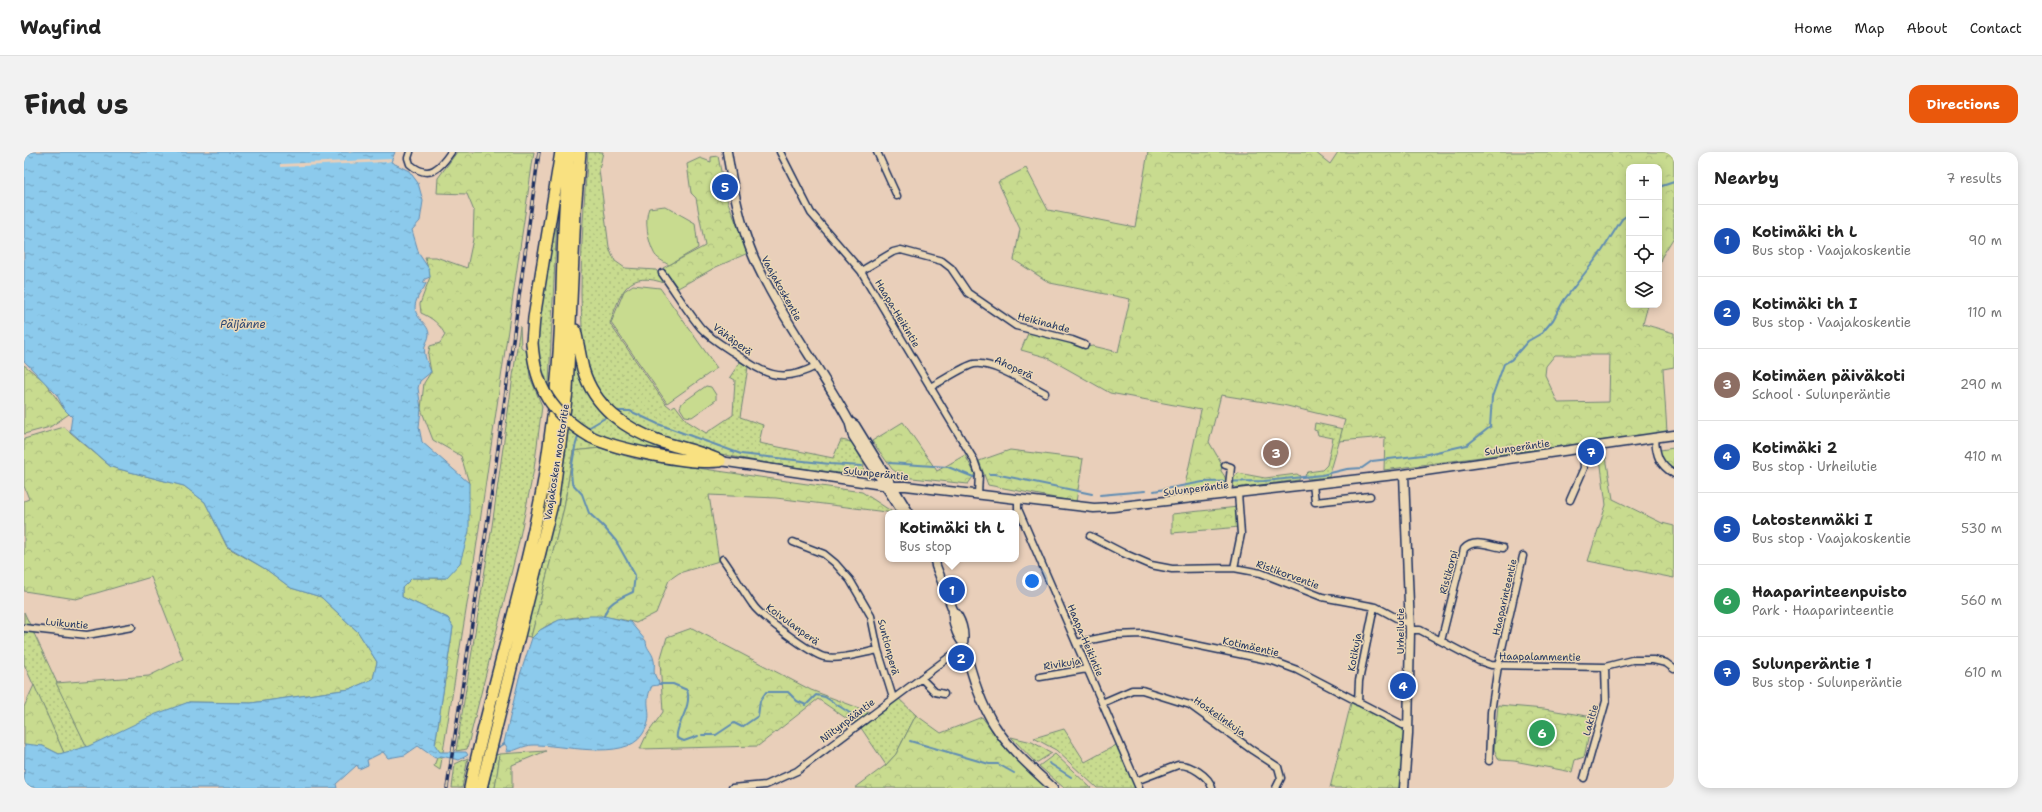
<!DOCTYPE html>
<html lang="en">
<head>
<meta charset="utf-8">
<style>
	body { margin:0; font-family:"Shantell Sans",sans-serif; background:#f2f2f2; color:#222 }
	.controls { position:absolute; right:12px; top:12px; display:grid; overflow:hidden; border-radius:8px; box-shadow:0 2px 10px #0003 }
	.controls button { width:36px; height:36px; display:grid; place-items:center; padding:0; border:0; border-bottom:1px solid #e0e0e0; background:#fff; color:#222; font:20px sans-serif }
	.you { position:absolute; left:1008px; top:429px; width:14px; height:14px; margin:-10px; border:3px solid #fff; border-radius:50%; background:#1a73e8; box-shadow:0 0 0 6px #1a73e833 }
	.badge { display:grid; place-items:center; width:26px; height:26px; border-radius:50%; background:#ea580c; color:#fff; font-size:13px; font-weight:700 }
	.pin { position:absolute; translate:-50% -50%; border:2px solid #fff; box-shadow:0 1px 4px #0006 }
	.popup { position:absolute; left:861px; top:358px; width:134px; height:52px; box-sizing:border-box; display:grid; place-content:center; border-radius:8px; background:#fff; filter:drop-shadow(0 1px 3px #0005); font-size:13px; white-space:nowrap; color:#767676 }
	.popup b { font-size:15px; color:#222 }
	.popup::after { content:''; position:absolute; left:50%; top:100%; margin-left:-8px; border:8px solid transparent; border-top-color:#fff }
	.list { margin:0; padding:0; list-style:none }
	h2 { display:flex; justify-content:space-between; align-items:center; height:52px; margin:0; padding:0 16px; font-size:17px }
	h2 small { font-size:13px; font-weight:400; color:#767676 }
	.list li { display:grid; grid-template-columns:26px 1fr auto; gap:12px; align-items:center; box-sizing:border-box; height:72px; padding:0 16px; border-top:1px solid #e0e0e0 }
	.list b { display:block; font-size:15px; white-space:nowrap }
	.list p { margin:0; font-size:13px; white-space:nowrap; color:#767676 }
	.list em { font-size:13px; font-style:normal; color:#767676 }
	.icon { flex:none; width:22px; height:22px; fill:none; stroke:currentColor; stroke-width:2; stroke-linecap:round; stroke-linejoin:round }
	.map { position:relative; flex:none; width:1650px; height:636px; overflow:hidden; border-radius:12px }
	header { display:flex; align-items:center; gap:24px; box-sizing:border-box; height:56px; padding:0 20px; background:#fff; border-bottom:1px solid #e0e0e0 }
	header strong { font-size:19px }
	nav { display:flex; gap:22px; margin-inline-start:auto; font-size:14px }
	.intro { display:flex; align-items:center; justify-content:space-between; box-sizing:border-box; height:96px; padding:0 24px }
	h1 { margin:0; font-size:28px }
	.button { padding:10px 18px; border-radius:12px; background:#ea580c; color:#fff; font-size:14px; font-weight:700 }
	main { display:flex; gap:24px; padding:0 24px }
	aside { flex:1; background:#fff; border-radius:12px; box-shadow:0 2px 10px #0003 }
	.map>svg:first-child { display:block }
	.grass { fill:url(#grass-dots); stroke:#728576 }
	.forest { fill:url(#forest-crowns); stroke:#728576; fill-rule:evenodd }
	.pitch { fill:#c8db8f; stroke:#728576 }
	.water { fill:url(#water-ripples); stroke:#5f8cb3 }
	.pier { fill:#e9cfba }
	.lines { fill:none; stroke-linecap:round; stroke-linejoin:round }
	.stream { stroke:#5f8cb3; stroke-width:2 }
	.street-casing { stroke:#1b2f5e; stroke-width:9 }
	.secondary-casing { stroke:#1b2f5e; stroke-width:11 }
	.highway-casing { stroke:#1b2f5e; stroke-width:14 }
	.street { stroke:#ecd8b6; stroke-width:6 }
	.secondary { stroke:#ecd8b6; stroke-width:8 }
	.highway { stroke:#f9e181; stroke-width:11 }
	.rail-casing { stroke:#1b2f5e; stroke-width:3.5 }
	.rail { stroke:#ecd8b6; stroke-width:2; stroke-dasharray:6; stroke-linecap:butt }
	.highway-bridge-casing { stroke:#1b2f5e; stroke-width:14; stroke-linecap:butt }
	.highway-bridge { stroke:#f9e181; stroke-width:11 }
	.labels { text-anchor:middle; stroke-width:3; stroke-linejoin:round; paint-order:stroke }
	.street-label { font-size:10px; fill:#1b2f5e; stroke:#ecd8b6 }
	.water-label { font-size:11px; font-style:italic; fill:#2c4673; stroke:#ecd8b6 }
</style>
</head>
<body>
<header>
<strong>Wayfind</strong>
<nav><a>Home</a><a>Map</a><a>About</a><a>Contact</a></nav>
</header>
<div class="intro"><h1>Find us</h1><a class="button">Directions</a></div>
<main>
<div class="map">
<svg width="1650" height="636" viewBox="0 0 1650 636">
	<defs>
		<pattern id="grass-dots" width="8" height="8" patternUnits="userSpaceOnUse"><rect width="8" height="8" fill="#c8db8f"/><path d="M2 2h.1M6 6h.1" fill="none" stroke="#abbc7e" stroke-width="1.8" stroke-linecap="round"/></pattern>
		<pattern id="forest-crowns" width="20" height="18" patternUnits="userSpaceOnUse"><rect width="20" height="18" fill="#c8db8f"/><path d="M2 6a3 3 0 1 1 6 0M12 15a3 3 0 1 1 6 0" fill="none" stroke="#abbc7e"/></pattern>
		<pattern id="water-ripples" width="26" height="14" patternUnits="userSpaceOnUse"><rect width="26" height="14" fill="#8ccaec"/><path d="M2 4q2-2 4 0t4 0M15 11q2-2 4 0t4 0" fill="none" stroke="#72a4c2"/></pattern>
	</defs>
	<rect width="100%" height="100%" fill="#e9cfba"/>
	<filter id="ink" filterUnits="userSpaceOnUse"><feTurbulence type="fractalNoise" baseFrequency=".025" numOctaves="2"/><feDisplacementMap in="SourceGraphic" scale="8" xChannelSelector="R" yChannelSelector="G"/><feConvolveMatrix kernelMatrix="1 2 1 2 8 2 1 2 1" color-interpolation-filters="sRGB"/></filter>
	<g filter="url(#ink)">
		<path class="grass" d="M564 0H579L575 18 585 95 591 109 601 116 632 118 643 132C603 117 597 139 586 172L642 252 647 256 651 253 663 269 682 281 709 263 711 228 706 225 716 210 724 215 716 265 739 273 735 291 809 306 817 288 828 290 840 312 839 321 831 323C768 315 622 300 581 249 574 241 567 227 564 217 557 192 558 167 557 142 557 94 560 47 564 0Z
			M534 46 525 230V242L515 216 513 185 518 141Z
			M496 174 497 195 503 200 506 225 518 254 510 317 494 394 443 597 432 599 468 374Z
			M551 201 584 264 683 306 573 292 576 296 549 299 540 356 507 485 501 484 532 353 542 298Z
			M1291 271 1319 277 1305 325 1284 327 1281 323 1284 320 1298 318 1303 313 1309 286 1294 283 1293 279 1290 278Z
			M1214 321 1241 326 1273 322 1276 324 1275 328 1213 336 1209 334 1208 328Z
			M0 460 63 595 40 601 0 512Z
			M872 544 892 563 872 602 862 613 835 573Z
			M1040 577 1061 610 1094 592 1112 636H1073L1032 598 1010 586Z
			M987 585 1008 590 1028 601 1012 611Z
			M476 602 471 636H464L471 603Z
			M444 606 438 636H428L431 612Z"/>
		<path class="forest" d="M433 0H510L452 397 416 618 410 614 415 600 411 593 429 475 424 466 378 445V436L388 426H422L445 331 437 304 409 288 397 257 400 231 407 220 404 203 406 194 416 191 421 183C416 172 408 166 397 161L396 152 406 125 401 105H412L443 116 449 87 450 59 443 42 413 41 414 26Z
			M1124 0H1291L1306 12 1314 0H1650V85L1637 106 1635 115V15H1605V153H1624L1619 172 1650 181V215L1639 217 1643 280 1360 318 1361 285 1315 289 1321 268 1259 253 1197 243 1185 290 1198 312 1197 319C1202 325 1203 330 1200 337L1159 342 1177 258 1086 241 1022 205 997 198 1005 179 1062 195 1069 194 1094 200 1106 147 1026 131 990 108 996 77 974 30 1002 16 1024 58 1111 75ZM1531 203H1586L1585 250 1534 251 1521 223 1522 214Z
			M694 4 702 45 724 101 692 115 654 136 639 116 681 94 672 46 667 41 663 12 676 6 687 10V5Z
			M0 213 20 229 40 257 45 262 26 275 0 282Z
			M879 270 913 319 941 303 951 322 944 332 879 325 868 317 848 289Z
			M40 275 87 315 160 334 181 350 203 395 243 418 267 436 297 445 334 480 353 510 349 527 326 537 227 551 165 550 63 595 32 531 125 524 159 507 127 425 52 447 0 439V349L5 347 0 334V287Z
			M576 296 612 307 838 340 870 361 752 346 685 343 695 409 655 421 645 428 632 461 612 471C581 462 531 458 508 486L507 485 540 356 549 299Z
			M1650 296V319C1642 314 1637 307 1636 298Z
			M986 298 1059 307 1052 350 964 333 955 309Z
			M1582 305 1589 347 1638 371 1650 374V426L1564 409 1582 353 1576 306Z
			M1214 355 1216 375 1148 381V362Z
			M668 476 787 538 848 561 829 571 794 547 734 594 616 597 622 584 639 560 636 509 643 485Z
			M10 533 40 601 35 602 19 594 0 593V555Z
			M1327 551 1383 577 1378 636H1306Z
			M1474 553 1520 557 1569 565 1560 605 1551 608 1548 620 1490 609 1475 608 1470 597Z
			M892 563 917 581 958 565 978 592 1024 636H831L862 613 872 602Z
			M522 599 488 613V636H471L476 602Z
			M1031 602 1067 636H1040L1015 614Z"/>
		<path class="pitch" d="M641 54 671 71 674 96 645 113C640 110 632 106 630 101 624 90 620 67 625 56Z
			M609 133 636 136 693 216 643 251 587 171 600 139Z
			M682 234 687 235 692 243V248L668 265 661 264 656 256 658 251Z"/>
		<path class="water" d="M0 0H371L367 10 385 19 394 31 399 49 396 69 388 78 395 102 405 117 406 125 401 127 399 131H402C400 138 395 141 393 147 385 165 404 169 405 182 405 187 402 190 401 194 399 204 404 211 407 220L396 229 394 236 397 257 395 275 398 290 445 331V379L436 411 422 426H388L378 436V445L424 466 429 475 411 593 416 600H442L444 603 435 608 417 604 411 606 394 594 381 603 364 606 359 600 343 608 344 613 335 617 333 613 312 632 313 636H0L1 592 19 594 35 602 65 594 132 562 165 550 227 551 326 537 349 527 353 510 334 480 297 445 267 436 243 418 203 394 181 350 160 334 87 315 46 279 48 265 40 257 33 243 0 209Z
			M566 464H580L606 470 622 489C622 496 627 499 629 505 633 516 626 519 635 530L634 533 628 534C617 555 633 561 618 583 600 610 536 592 509 593 500 593 490 600 482 600L483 595 480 591 495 526 508 486 516 478 535 468Z"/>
		<path class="pier" d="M367 7V9L363 10 257 15V12Z"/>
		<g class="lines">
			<path class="stream" d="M1635 35 1650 30
				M594 259H606L634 272 717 302 806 312 838 314
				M564 276 581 266
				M554 285 551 295 547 319 548 331 558 342 565 361 579 374 592 389 611 423 609 440C596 446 584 450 580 464
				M865 311 924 315 952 326
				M965 322H971L1068 342
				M1130 339 1179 330 1240 329 1298 323 1323 317 1338 316 1348 309 1399 303 1443 293 1466 275 1468 245 1480 212 1487 208 1504 189 1518 181 1529 168 1540 148 1578 99 1598 67 1605 62
				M1076 343 1121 339
				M635 532H649L663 538C669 555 650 575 653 586L660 589 674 584
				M678 583H692L710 571 718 575 734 564 736 549 742 540H764L773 549 782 553 792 543 801 545 832 565
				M886 589 965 612H974L990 621
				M475 595 480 592
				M1025 611 1047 625"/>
			<defs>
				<path id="street" d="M386 0 384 6 386 12C405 29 416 16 427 0
					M756 0 787 61 837 119 950 308 955 322 954 342
					M853 0 873 44
					M837 119 869 100 877 98 918 109 927 116 944 141 992 174 1048 188 1061 193
					M638 121C651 139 663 159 677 176 686 186 698 193 709 200 739 221 756 233 792 214
					M906 235C917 230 940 214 950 212 969 209 1004 232 1021 241
					M1631 286C1632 303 1635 313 1650 322
					M1201 313 1207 315 1204 342
					M1289 332 1291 350 1346 344
					M994 347V357L1115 636
					M1546 348 1560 316 1559 296
					M1066 384 1099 401 1127 413 1148 417 1210 416 1237 421 1298 445 1352 455 1380 470 1386 471
					M769 390 800 402 811 411 826 428 847 464 854 498 869 546
					M699 407C710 422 718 438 729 453 736 464 788 502 800 505 816 508 838 501 854 498
					M1210 416 1217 382 1214 341
					M0 476 63 483 108 475
					M1386 478H1396L1455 509 1467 513 1581 515 1608 508H1629L1642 511 1650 517
					M1417 489 1440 397C1450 386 1466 394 1479 396
					M1052 491 1091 483 1118 482 1249 509 1273 518 1379 573 1384 572
					M1016 525 1063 517
					M897 526 911 540 920 542
					M1334 550 1335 529 1350 455
					M1078 551 1108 538H1118L1166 553 1228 598 1254 615 1257 626 1252 636
					M1465 609 1467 560 1474 514 1499 404
					M1560 626 1582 549 1581 515
					M1112 629 1154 613C1166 612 1185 624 1188 636
					M708 636 742 633 773 619 940 494"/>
				<path id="secondary" d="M703 0C709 36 716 73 730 106 756 164 795 214 825 269L831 273 885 361
					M825 269 829 284 879 361
					M696 309 865 334H882L1070 356 1089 355 1380 322 1650 283
					M911 407 912 414 929 458C937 466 941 480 939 491
					M929 458C928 468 932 483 939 491 947 518 955 550 971 574 986 598 1009 617 1029 636
					M1380 636 1384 582 1386 478 1380 322"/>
				<path id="highway" d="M551 178C554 191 556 204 559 217 570 255 602 278 638 290 657 296 678 300 696 309
					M508 191 510 166 537 0
					M567 285C594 298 666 312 695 309
					M446 636C466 540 497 446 516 349 521 326 524 302 527 279 541 187 536 92 545 0
					M457 636 528 352 543 239 551 59 556 0"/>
			</defs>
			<use href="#street" class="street-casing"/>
			<use href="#secondary" class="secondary-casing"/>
			<use href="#highway" class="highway-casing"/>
			<use href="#street" class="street"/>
			<use href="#secondary" class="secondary"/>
			<use href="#highway" class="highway"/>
			<defs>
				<path id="rail" d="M423 636 468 340 515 0"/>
			</defs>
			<use href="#rail" class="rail-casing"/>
			<use href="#rail" class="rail"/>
			<defs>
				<path id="highway-bridge" d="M508 191C511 236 528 262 567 285"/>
			</defs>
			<use href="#highway-bridge" class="highway-bridge-casing"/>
			<use href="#highway-bridge" class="highway-bridge"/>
		</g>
	</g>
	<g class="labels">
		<g class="street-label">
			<text transform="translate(758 136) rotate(61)" y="4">Vaajakoskentie</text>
			<text transform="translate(874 161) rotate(59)" y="4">Haapa-Heikintie</text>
			<text transform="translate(1020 170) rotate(15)" y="4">Heikinahde</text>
			<text transform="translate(709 187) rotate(36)" y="4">Vähäperä</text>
			<text transform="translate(990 215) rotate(25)" y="4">Ahoperä</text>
			<text transform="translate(1493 295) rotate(-8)" y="4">Sulunperäntie</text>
			<text transform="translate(532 310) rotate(-81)" y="4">Vaajakosken moottoritie</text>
			<text transform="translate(852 321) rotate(6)" y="4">Sulunperäntie</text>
			<text transform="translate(1172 336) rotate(-7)" y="4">Sulunperäntie</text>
			<text transform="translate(1424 420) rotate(-75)" y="4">Ristikorpi</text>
			<text transform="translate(1264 422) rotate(20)" y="4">Ristikorventie</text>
			<text transform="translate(1480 445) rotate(-77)" y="4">Haaparinteentie</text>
			<text transform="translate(43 471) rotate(5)" y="4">Luikuntie</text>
			<text transform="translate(769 472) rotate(36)" y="4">Koivulanperä</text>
			<text transform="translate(1376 479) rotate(-90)" y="4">Urheilutie</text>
			<text transform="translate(1062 488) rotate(67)" y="4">Haapa-Heikintie</text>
			<text transform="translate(1227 494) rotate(13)" y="4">Kotimäentie</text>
			<text transform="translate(865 495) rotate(75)" y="4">Suntionperä</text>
			<text transform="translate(1330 500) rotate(-80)" y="4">Kotikuja</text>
			<text transform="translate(1516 504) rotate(1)" y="4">Haapalammentie</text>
			<text transform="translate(1038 511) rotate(-9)" y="4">Rivikuja</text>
			<text transform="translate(1196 564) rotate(35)" y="4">Hoskelinkuja</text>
			<text transform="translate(823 568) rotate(-37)" y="4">Niitynpääntie</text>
			<text transform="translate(1566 568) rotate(-74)" y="4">Lakitie</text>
		</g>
		<g class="water-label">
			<text x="219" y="176">Päijänne</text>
		</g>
	</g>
</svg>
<div class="controls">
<button>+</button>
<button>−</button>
<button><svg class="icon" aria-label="locate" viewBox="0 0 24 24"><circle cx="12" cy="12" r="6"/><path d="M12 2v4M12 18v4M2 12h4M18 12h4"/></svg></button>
<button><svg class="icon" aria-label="layers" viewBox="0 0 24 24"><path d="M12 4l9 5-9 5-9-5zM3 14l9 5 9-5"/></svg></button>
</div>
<div class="you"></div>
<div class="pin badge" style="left:928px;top:438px;background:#1a4fb4">1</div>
<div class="popup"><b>Kotimäki th L</b>Bus stop</div>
<div class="pin badge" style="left:937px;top:506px;background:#1a4fb4">2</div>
<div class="pin badge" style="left:1252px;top:301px;background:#8d6e63">3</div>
<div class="pin badge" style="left:1379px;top:534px;background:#1a4fb4">4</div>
<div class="pin badge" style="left:701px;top:35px;background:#1a4fb4">5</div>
<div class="pin badge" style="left:1518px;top:581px;background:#2e9e5b">6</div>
<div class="pin badge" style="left:1567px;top:300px;background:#1a4fb4">7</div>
</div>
<aside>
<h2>Nearby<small>7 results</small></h2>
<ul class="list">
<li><span class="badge" style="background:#1a4fb4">1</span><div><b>Kotimäki th L</b><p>Bus stop · Vaajakoskentie</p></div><em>90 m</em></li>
<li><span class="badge" style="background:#1a4fb4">2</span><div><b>Kotimäki th I</b><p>Bus stop · Vaajakoskentie</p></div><em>110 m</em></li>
<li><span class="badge" style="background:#8d6e63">3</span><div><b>Kotimäen päiväkoti</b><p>School · Sulunperäntie</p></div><em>290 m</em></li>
<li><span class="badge" style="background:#1a4fb4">4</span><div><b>Kotimäki 2</b><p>Bus stop · Urheilutie</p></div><em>410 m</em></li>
<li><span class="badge" style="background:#1a4fb4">5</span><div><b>Latostenmäki I</b><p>Bus stop · Vaajakoskentie</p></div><em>530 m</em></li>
<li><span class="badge" style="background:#2e9e5b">6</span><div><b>Haaparinteenpuisto</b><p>Park · Haaparinteentie</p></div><em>560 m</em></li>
<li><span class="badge" style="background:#1a4fb4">7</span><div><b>Sulunperäntie 1</b><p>Bus stop · Sulunperäntie</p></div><em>610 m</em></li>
</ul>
</aside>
</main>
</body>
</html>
